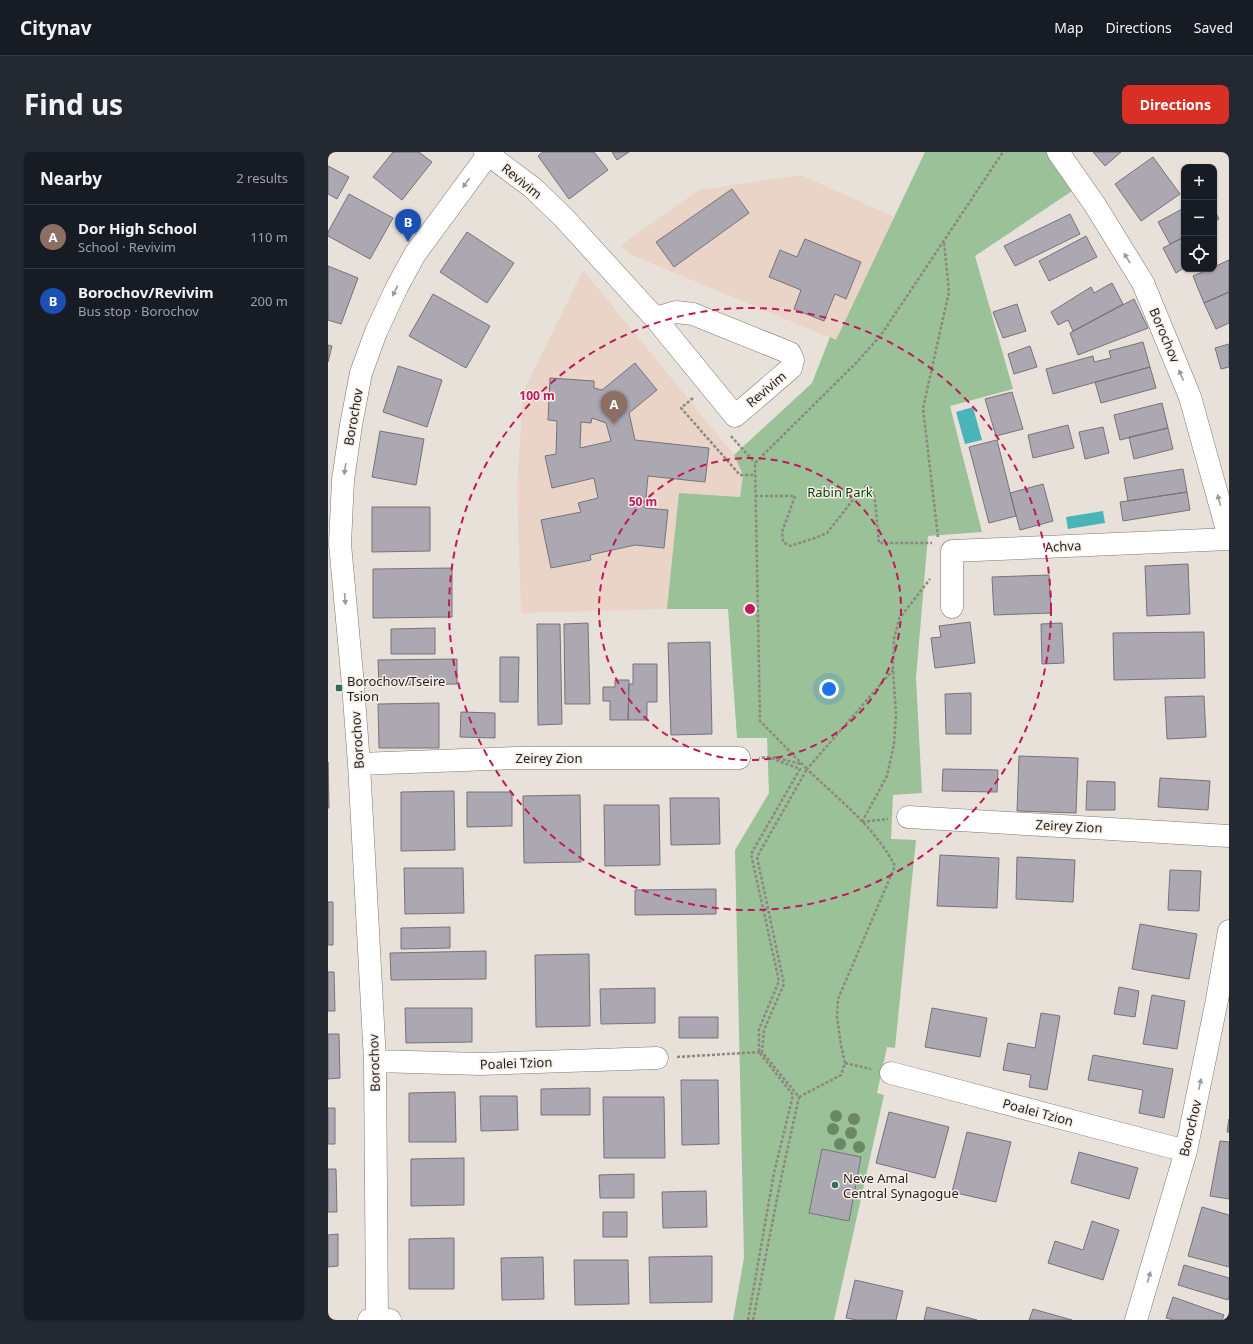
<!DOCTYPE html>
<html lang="en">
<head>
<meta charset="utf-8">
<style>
	body { margin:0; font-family:"Noto Sans",sans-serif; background:#242831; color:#f1f3f6 }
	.controls { position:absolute; right:12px; top:12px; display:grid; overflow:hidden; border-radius:8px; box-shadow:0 1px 3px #0004 }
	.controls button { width:36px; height:36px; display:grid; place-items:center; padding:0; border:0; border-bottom:1px solid #363941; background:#171b24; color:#f1f3f6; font:20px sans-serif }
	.you { position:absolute; left:501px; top:537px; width:14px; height:14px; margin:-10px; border:3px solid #fff; border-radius:50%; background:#1a73e8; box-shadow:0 0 0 6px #1a73e833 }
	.badge { display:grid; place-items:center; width:26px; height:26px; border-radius:50%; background:#d93025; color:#fff; font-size:13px; font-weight:700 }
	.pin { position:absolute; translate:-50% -33px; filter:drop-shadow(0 1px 2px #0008) }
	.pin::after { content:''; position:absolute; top:21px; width:14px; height:12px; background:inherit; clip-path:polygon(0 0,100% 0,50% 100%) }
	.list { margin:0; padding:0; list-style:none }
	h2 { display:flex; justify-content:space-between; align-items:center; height:52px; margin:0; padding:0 16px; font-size:17px }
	h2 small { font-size:13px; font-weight:400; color:#9ea1a6 }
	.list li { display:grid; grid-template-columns:26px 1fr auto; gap:12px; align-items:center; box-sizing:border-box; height:64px; padding:0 16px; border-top:1px solid #363941 }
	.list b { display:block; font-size:15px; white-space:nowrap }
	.list p { margin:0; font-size:13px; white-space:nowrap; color:#9ea1a6 }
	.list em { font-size:13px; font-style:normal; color:#9ea1a6 }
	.icon { flex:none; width:22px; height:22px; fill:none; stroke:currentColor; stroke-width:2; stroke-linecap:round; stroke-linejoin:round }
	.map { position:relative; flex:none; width:901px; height:1168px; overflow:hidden; border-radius:8px }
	header { display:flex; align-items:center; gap:24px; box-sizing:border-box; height:56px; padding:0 20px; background:#171b24; border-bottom:1px solid #363941 }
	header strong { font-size:19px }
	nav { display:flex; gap:22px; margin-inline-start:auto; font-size:14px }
	.intro { display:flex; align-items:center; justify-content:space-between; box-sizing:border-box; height:96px; padding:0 24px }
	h1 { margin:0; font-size:28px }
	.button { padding:10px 18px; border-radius:8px; background:#d93025; color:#fff; font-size:14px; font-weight:700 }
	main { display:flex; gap:24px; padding:0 24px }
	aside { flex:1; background:#171b24; border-radius:8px; box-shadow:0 1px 3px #0004 }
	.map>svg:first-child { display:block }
	.education { fill:#e9d4c7 }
	.green { fill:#9ac197 }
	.water { fill:#49b5ba }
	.building { fill:#aca8b1; stroke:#77727a; fill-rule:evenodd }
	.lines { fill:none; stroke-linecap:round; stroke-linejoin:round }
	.street-casing { stroke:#7d7770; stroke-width:23 }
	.secondary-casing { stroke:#7d7770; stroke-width:23 }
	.path { stroke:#8c8781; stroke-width:2.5; stroke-dasharray:3 2; stroke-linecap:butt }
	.street { stroke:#fff; stroke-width:22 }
	.secondary { stroke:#fff; stroke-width:22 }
	.tree { fill:#6b8865 }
	.oneway { fill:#9c9a99 }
	.ring { fill:none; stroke:#c2185b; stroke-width:2; stroke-dasharray:7 5 }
	.poi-dot { fill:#316e5a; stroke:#f6eee7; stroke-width:1.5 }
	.labels { text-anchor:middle; stroke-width:3; stroke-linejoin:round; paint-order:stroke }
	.street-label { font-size:13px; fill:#221f1d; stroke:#f6eee7 }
	.park-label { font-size:13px; fill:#053f06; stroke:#f6eee7 }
	.poi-label { font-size:13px; fill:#221f1d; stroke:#f6eee7; text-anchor:start }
	.centre { fill:#c2185b; stroke:#f6eee7; stroke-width:2 }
	.ring-label { font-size:12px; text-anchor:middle; font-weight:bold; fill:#c2185b; stroke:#f6eee7; stroke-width:3; stroke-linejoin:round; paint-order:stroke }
</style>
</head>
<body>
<header>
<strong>Citynav</strong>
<nav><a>Map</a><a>Directions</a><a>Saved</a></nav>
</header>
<div class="intro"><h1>Find us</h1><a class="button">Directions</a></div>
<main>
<aside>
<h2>Nearby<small>2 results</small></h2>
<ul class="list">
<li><span class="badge" style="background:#8d6e63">A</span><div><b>Dor High School</b><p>School · Revivim</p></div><em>110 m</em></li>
<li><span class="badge" style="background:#1a4fb4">B</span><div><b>Borochov/Revivim</b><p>Bus stop · Borochov</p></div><em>200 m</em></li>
</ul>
</aside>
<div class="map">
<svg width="901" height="1168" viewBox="0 0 901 1168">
	<rect width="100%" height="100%" fill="#e8e1d9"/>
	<path class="education" d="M473 23 566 65 508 188 301 102 293 93 371 38Z
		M255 118 406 303 415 323 400 457H339L193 461 189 334 195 240Z"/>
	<path class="green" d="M597 0H720L747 37 647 104 685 237 622 254 654 380 600 384 588 526 594 641 565 643 563 687 588 688 567 896 559 895 549 941 556 943 506 1168H405L416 1106 407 698 441 641 439 586H409L400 457H339L351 341 412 345 415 323 406 303 484 231 502 185 508 188Z"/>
	<path class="water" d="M645 255 654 288 637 292 628 260Z
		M775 359 777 371 740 377 738 365Z"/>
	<path class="building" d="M65 0H91L104 10 74 48 45 25Z
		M215 0H266L280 18 241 47 210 4Z
		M284 0H301L289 8Z
		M765 0H793L777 14Z
		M825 5 852 42 813 69 787 32Z
		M0 14 21 25 9 47 0 42Z
		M404 37 421 61 346 115 328 90Z
		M21 42 65 66 42 107 0 84V80Z
		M856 56V85L842 92 830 70Z
		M886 57 891 67 886 70Z
		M742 62 752 82 687 114 676 94Z
		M139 80 186 111 159 151 112 120Z
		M758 84 769 105 721 129 711 109Z
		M856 85V116L848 121 835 96Z
		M477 87 533 110 518 147 507 142 496 169 466 157 473 138 441 125 452 98 469 105Z
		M901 108V140L876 151 865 124 882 117H886V115Z
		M0 114 30 126 13 172 0 168Z
		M784 131 795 152 745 179 740 168 730 173 723 160 763 135 766 141Z
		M901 140V171L888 177 876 151Z
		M105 142 162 174 138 216 81 184Z
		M806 147 820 176 750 203 742 181Z
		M689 152 698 179 675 186 665 160Z
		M815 190 822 215 725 242 718 217 765 204 766 210 783 206 781 199Z
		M901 192V215L893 217 887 196Z
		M0 193 4 194 0 210Z
		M702 194 709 215 686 222 680 202Z
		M307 211 329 238 301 261 307 288 381 296 377 330 320 324 317 356 340 358 336 396 307 393 262 403 263 408 223 416 213 368 253 360 250 351 270 346 266 326 224 336 217 304 228 302 229 269 220 268 222 226 266 229V236L274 238ZM264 266 278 271 283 289 252 296 253 270 263 271Z
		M70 214 114 228 99 275 55 260Z
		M822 215 828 236 773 251 767 230Z
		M684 240 695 277 668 284 657 247Z
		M834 251 840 276 792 288 786 263Z
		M740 273 746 296 705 306 700 283Z
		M775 275 781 301 757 307 751 280Z
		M840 276 845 297 806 307 801 285Z
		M52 279 96 287 88 333 44 325Z
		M669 288 688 364 661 371 641 295Z
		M855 317 859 340 800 349 796 326Z
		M715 332 725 369 692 378 682 341Z
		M859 340 862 358 795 369 792 350Z
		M44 355H102V399L44 400Z
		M860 412 862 462 819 464 817 414Z
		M124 416V465L45 466V417Z
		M721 423 723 461 666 463 664 425Z
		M642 470 647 511 607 516 603 486 613 485 611 474Z
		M260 471 262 552H237L236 472Z
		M734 471 736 511 714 512 713 472Z
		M209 472H232L234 572 210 573Z
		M107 476V502H63V477Z
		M876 480 877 526 786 528 785 481Z
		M382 490 384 582 343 583 340 491Z
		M172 505H191L190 550H172Z
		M129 507V532L51 533 50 508Z
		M305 512H329V550H319V568H300L301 532H305Z
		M287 528H301L300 568H282V549H275V535H287Z
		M643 541V582H618L617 542Z
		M876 544 878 585 839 587 837 545Z
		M111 551V596H51L50 552Z
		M133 560 167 561V586L132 585Z
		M691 604 750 606 748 661 689 659Z
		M0 610 1 656H0Z
		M615 617 670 618 669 640 614 639Z
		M832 626 882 629 880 658 830 655Z
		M759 629 787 630V658H758Z
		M126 639 127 698 73 699V640Z
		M139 640H184V674L139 675Z
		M252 643 253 710 196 711 195 644Z
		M342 646H391L392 692 343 693Z
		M276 653H331L332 713 277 714Z
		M612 703 671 706 669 756 609 754Z
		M689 705 747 708 745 750 688 747Z
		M76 716H135L136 761 77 762Z
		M842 718 873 719 871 759 840 758Z
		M388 737V762L307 763V738Z
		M0 750H5V793H0Z
		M812 772 869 782 861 827 804 817Z
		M122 775V796L73 797V776Z
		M158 799V827L63 828 62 801Z
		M261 802 262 874 208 875 207 803Z
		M0 820H6L7 859H0Z
		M791 835 811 839 807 865 786 862Z
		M327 836V871L273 872 272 837Z
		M824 843 857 849 849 897 815 892Z
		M77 856H144V890L78 891Z
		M604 856 659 866 652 905 597 895Z
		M713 861 732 864 719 938 701 935 703 923 675 918 680 891 707 896Z
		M351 865H390V886H351Z
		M0 882H11L12 926 0 927Z
		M765 903 845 917 836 966 811 961 815 938 760 928Z
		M353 928H390L391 992 354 993Z
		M262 936V963H213V937Z
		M127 940 128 990H81V941Z
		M152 944H189L190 978 153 979Z
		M275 945H336L337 1006H276Z
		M0 956H7V992H0Z
		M561 960 621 975 607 1026 548 1011Z
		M901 967V980H899Z
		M639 980 683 990 668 1050 624 1040Z
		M892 989 901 990V1047L882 1044Z
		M494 997 533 1005 521 1069 481 1061Z
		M751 1000 810 1016 801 1047 743 1031Z
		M136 1006V1053L83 1054V1007Z
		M0 1017H8L9 1060H0Z
		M306 1022V1046H272L271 1023Z
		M378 1039 379 1075 335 1076 334 1040Z
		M874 1055 901 1063V1115L860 1104Z
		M275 1060H299V1085H275Z
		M764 1069 791 1078 775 1128 720 1111 727 1089 755 1098Z
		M10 1082V1114L0 1115V1083Z
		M126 1086V1137H81V1087Z
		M384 1104V1150L322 1151 321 1105Z
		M215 1105 216 1147 174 1148 173 1106Z
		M246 1108H300L301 1152 247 1153Z
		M856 1113 901 1126V1143L900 1148 850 1133Z
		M527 1128 575 1139 568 1168H529L518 1166Z
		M845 1145 896 1163 894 1168H846L838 1166Z
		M599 1155 649 1168H596Z
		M705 1157 744 1168H701Z"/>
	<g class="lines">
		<defs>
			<path id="street" d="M157 0 205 36 236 66 327 166 407 264 463 216 465 208 462 201 365 162 348 160 327 166
				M730 0 767 53 815 131 862 245 901 385
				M624 455V399L901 387
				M31 612 189 606H411
				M580 665 901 684
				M47 909 152 912 329 906
				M563 921 858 999
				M49 1166 47 909 31 612 25 533 12 392 15 328 23 273 33 221 48 180 69 135 87 102 162 0
				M808 1168 858 999 889 848 901 779"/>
			<path id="secondary" d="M41 1168 49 1166 62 1168"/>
		</defs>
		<use href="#street" class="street-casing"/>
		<use href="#secondary" class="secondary-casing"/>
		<path class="path" d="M365 246 353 256 412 323H426
			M403 284 427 311
			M427 344H467L454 380 455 390 462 394 487 386 499 381 532 339 538 334 544 336 547 349 551 391H604
			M610 385 595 256 621 140 616 90
			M445 605 473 612
			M534 670 559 624 566 592 568 562 565 518 566 487 571 467 602 427
			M534 670 560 667
			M349 905 432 900
			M517 911 543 917
			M471 945 513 923 517 911 513 893 509 865 510 847 567 714C547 675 510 647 479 617L565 518
			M420 1168 446 1021 465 943 431 900V877L451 829 423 702 472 617 440 605 431 606
			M425 1168 454 1022 471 945 434 900 436 878 456 832 429 705 479 617 432 569 427 311 528 211 553 183 675 0"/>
		<use href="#street" class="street"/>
		<use href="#secondary" class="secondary"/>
	</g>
	<g class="tree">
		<circle cx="508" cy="964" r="6"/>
		<circle cx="526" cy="967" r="6"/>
		<circle cx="505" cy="977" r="6"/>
		<circle cx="523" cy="981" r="6"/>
		<circle cx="512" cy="992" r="6"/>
		<circle cx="531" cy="995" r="6"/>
	</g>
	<defs><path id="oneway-solid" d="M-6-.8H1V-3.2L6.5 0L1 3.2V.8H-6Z"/></defs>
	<g class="oneway">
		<use href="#oneway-solid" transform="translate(138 31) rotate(126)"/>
		<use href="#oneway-solid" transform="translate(799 106) rotate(-121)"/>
		<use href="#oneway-solid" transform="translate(67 139) rotate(116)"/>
		<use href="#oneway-solid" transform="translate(853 223) rotate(-113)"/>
		<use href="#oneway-solid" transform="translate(17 317) rotate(98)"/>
		<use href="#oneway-solid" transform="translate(891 348) rotate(-105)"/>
		<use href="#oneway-solid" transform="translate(17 447) rotate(85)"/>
		<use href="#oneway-solid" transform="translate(872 932) rotate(-78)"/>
		<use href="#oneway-solid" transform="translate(821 1125) rotate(-74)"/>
	</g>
	<g class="ring">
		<circle cx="422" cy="457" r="151"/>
		<circle cx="422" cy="457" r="301"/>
	</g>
	<g class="poi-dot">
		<rect x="7" y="532" width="8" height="8" rx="2"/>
		<circle cx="507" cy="1033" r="4"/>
	</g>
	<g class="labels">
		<g class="street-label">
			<text transform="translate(194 29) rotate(39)" y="5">Revivim</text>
			<text transform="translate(837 183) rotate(67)" y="5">Borochov</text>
			<text transform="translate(438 237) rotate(-40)" y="5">Revivim</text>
			<text transform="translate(25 265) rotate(-80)" y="5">Borochov</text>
			<text transform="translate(735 394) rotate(-3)" y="5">Achva</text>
			<text transform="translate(29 588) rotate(-94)" y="5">Borochov</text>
			<text x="221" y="611">Zeirey Zion</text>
			<text transform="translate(741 674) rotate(3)" y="5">Zeirey Zion</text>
			<text transform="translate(46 911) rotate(-92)" y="5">Borochov</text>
			<text transform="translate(188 911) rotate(-2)" y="5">Poalei Tzion</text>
			<text transform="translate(710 960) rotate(15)" y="5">Poalei Tzion</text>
			<text transform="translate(862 976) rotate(-77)" y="5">Borochov</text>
		</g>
		<g class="park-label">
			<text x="512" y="345">Rabin Park</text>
		</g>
		<g class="poi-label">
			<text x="19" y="534">Borochov/Tseire<tspan x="19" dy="15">Tsion</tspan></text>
			<text x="515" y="1031">Neve Amal<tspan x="515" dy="15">Central Synagogue</tspan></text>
		</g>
	</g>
	<circle cx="422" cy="457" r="6" class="centre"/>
	<g class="ring-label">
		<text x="209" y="248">100 m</text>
		<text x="315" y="354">50 m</text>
	</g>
</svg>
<div class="controls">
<button>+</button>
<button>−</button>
<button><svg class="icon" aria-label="locate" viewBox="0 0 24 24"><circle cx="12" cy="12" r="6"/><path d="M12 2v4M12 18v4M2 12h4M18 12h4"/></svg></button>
</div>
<div class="you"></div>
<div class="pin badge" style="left:286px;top:272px;background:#8d6e63">A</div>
<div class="pin badge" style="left:80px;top:90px;background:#1a4fb4">B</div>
</div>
</main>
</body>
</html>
